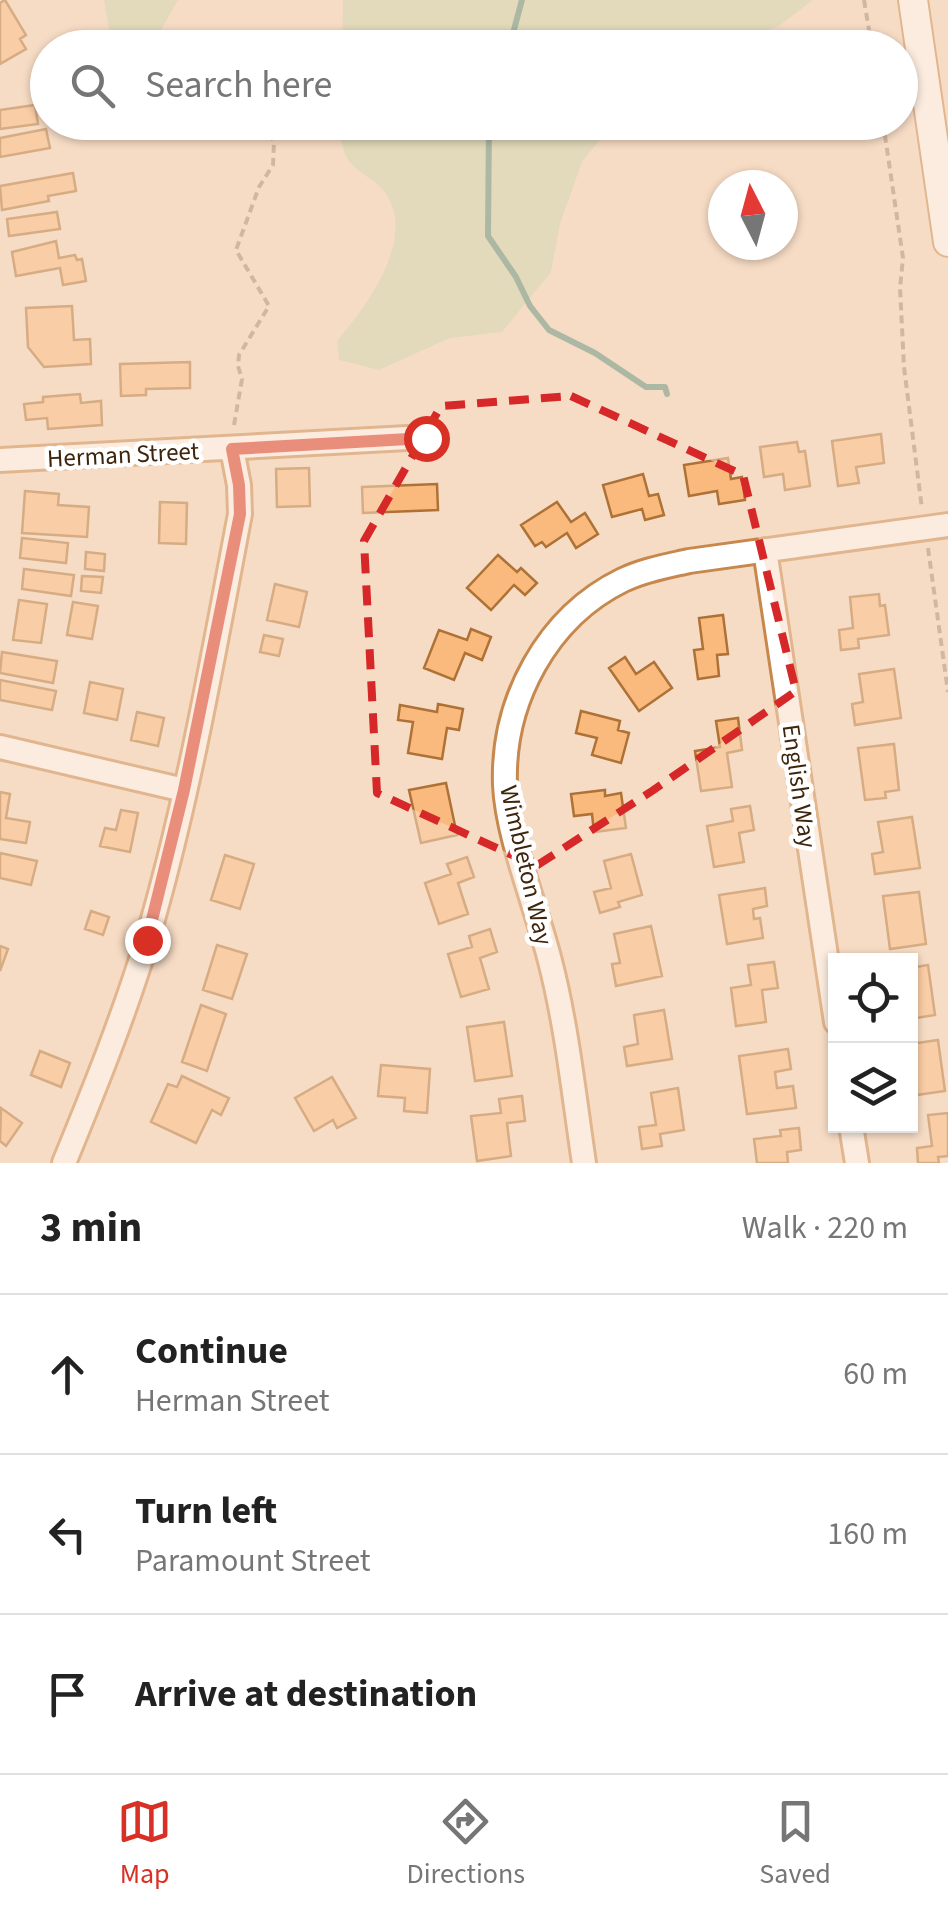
<!DOCTYPE html>
<html lang="en">
<head>
<meta charset="utf-8">
<style>
	body { margin:0; font-family:"Source Sans 3",sans-serif; background:#f2f2f2; color:#222 }
	.controls { position:absolute; right:30px; bottom:30px; display:grid; overflow:hidden; border-radius:0px; box-shadow:0 2px 8px #0004 }
	.controls button { width:90px; height:90px; display:grid; place-items:center; padding:0; border:0; border-bottom:2px solid #e0e0e0; background:#fff; color:#222; font:50px sans-serif }
	.compass { position:absolute; left:708px; top:170px; width:90px; height:90px; border-radius:50%; background:#fff; box-shadow:0 2px 8px #0004; rotate:354deg }
	.stop { position:absolute; width:30px; height:30px; margin:-22px; border:8px solid #d93025; border-radius:50%; background:#fff }
	.stop.end { background:#d93025; border-color:#fff; box-shadow:0 2px 10px #0008 }
	.list { margin:0; padding:0; list-style:none }
	h2 { display:flex; justify-content:space-between; align-items:center; height:130px; margin:0; padding:0 40px; font-size:42px }
	h2 small { font-size:32px; font-weight:400; color:#767676 }
	.list li { display:grid; grid-template-columns:65px 1fr auto; gap:30px; align-items:center; box-sizing:border-box; height:160px; padding:0 40px; border-top:2px solid #e0e0e0 }
	.list b { display:block; font-size:38px; white-space:nowrap }
	.list p { margin:0; font-size:32px; white-space:nowrap; color:#767676 }
	.list em { font-size:32px; font-style:normal; color:#767676 }
	.icon { flex:none; width:55px; height:55px; fill:none; stroke:currentColor; stroke-width:2; stroke-linecap:round; stroke-linejoin:round }
	.map { position:relative; flex:none; width:948px; height:1163px; overflow:hidden }
	.search { position:absolute; background:#fff; box-shadow:0 2px 8px #0004; left:30px; right:30px; top:30px; height:110px; display:flex; align-items:center; gap:25px; box-sizing:border-box; padding:0 35px; border-radius:55px; color:#767676; font-size:38px }
	.sheet { height:610px; background:#fff }
	nav { display:flex; justify-content:space-around; align-items:center; box-sizing:border-box; height:140px; border-top:2px solid #e0e0e0; background:#fff; font-size:28px; color:#767676 }
	nav a { display:grid; justify-items:center; gap:5px }
	nav .on { color:#d93025 }
	.map>svg:first-child { display:block }
	.green { fill:#cad8af }
	.lines { fill:none; stroke-linecap:round; stroke-linejoin:round }
	.stream { stroke:#518c7b; stroke-width:6 }
	.building { fill:#faba7e; stroke:#ae7236; stroke-width:2.5 }
	.minor-casing { stroke:#c6884d; stroke-width:28 }
	.major-casing { stroke:#c6884d; stroke-width:32 }
	.path { stroke:#a58b73; stroke-width:4; stroke-dasharray:8 5; stroke-linecap:butt }
	.minor { stroke:#fff; stroke-width:22 }
	.major { stroke:#fff; stroke-width:28 }
	.route { stroke:#d93025; stroke-width:12 }
	.marked { fill:none; stroke:#d62828; stroke-width:8; stroke-dasharray:20 12; stroke-linejoin:round }
	.labels { text-anchor:middle; stroke-width:9; stroke-linejoin:round; paint-order:stroke }
	.street-label { font-size:25px; fill:#3e250c; stroke:#fff }
</style>
</head>
<body>
<div class="map">
<svg width="948" height="1163" viewBox="0 0 948 1163">
	<rect width="100%" height="100%" fill="#f7dcc5"/>
	<path class="green" d="M104 0H178L151 48 112 47Z
		M343 0H813L779 26 723 47 342 48Z
		M337 123V122L613 123 582 162 560 224 551 272 502 332 450 338 379 370 339 360 337 341C366 307 420 235 383 190 374 179 356 172 348 160 342 150 340 133 337 123Z"/>
	<g class="lines">
		<path class="stream" d="M509 48 522 0
			M489 122 488 236 516 277 530 306 549 330 595 353 646 387H665L667 394"/>
	</g>
	<path class="building" d="M5 0 26 35 20 39 26 49 0 64V3Z
		M35 105 38 124 0 129V110Z
		M46 129 50 148 0 157V138Z
		M73 173 76 191 48 196 49 201 2 210 0 186Z
		M57 212 60 229 9 236 7 219Z
		M56 241 59 258 75 255 77 260 82 259 86 281 63 285 60 268 16 276 12 252Z
		M72 306 74 340 90 339 91 364 44 367 28 347 26 308Z
		M190 362V388L146 389V395L121 396 120 364Z
		M80 394 81 403 101 401 102 425 48 429 47 418 26 420 24 404 43 402V397Z
		M881 434 884 463 856 467 859 483 838 486 832 441Z
		M797 442 799 452 805 451 810 486 785 490 783 474 764 477 760 447Z
		M728 458 731 479 742 477 745 500 719 504 717 491 689 496 684 465Z
		M309 468 310 506 277 507 276 469Z
		M643 474 649 496 658 494 664 515 645 520 642 509 612 517 603 485Z
		M437 484 438 510 363 513 362 487Z
		M25 491 59 494 58 505 89 507 87 537 22 533Z
		M160 502 187 503 186 544 159 543Z
		M557 502 571 522 585 513 598 534 576 548 567 533 546 547 542 542 535 546 521 525Z
		M22 538 68 543 66 563 20 558Z
		M86 552 105 554 104 571 85 569Z
		M498 555 517 572 521 568 537 583 525 595 514 585 491 610 467 588Z
		M24 569 74 575 71 596 22 589Z
		M82 576 103 577 101 593 81 591Z
		M275 584 307 592 299 627 267 620Z
		M879 594 880 606 885 605 889 635 858 639 859 648 841 650 839 630 853 628 850 597Z
		M19 600 47 604 41 643 13 640Z
		M73 602 98 606 92 639 67 635Z
		M723 615 728 654 717 655 719 676 698 679 694 650 703 649 699 618Z
		M471 629 491 637 482 660 465 653 454 680 424 668 439 630 467 640Z
		M264 635 283 639 279 656 260 652Z
		M2 652 57 661 53 683 0 673Z
		M625 657 636 674 654 662 672 688 639 711 609 668Z
		M894 669 901 718 855 725 852 704 863 702 859 674Z
		M0 680 56 691 52 710 0 700Z
		M90 682 123 689 117 720 84 713Z
		M438 704 463 709 459 730 447 728 442 759 408 753 413 722 398 720 400 705 437 712Z
		M581 711 620 721 618 730 629 733 621 763 592 755 597 738 576 733Z
		M137 712 164 718 158 746 131 740Z
		M738 718 742 750 727 753 732 787 701 791 695 751 720 747 716 721Z
		M894 744 899 790 885 792 886 798 865 800 858 748Z
		M446 783 457 835 421 843 409 790Z
		M605 790V796L621 793 626 828 594 832 592 814 574 816 571 794Z
		M0 792 10 794 6 818 30 822 26 843 0 839Z
		M750 806 754 830 739 833 744 862 714 867 707 826 733 821 731 809Z
		M121 810 138 813 130 852 100 846 105 828 116 830Z
		M912 817 920 868 875 874 872 854 883 852 878 822Z
		M0 853 37 861 31 885 0 878Z
		M631 854 642 895 618 902 620 907 600 913 594 892 611 888 604 861Z
		M225 855 254 864 240 909 211 900Z
		M467 857 474 877 458 883 468 914 439 924 425 883 451 874 447 864Z
		M765 888 767 906 753 909 754 919 760 918 763 938 727 944 719 895Z
		M919 892 926 944 890 949 883 896Z
		M91 911 109 917 103 935 85 929Z
		M651 926 662 976 616 986 612 964 620 963 614 934Z
		M490 929 497 952 480 958 489 989 461 997 448 954 472 947 469 936Z
		M217 945 247 954 232 999 203 990Z
		M0 946 8 949 0 971Z
		M774 962 778 988 762 990 766 1022 736 1026 731 988 751 985 748 965Z
		M928 965 935 1015 910 1019V968Z
		M201 1005 226 1014 207 1071 182 1062Z
		M664 1010 672 1059 627 1066 624 1047 638 1044 634 1015Z
		M504 1022 512 1076 475 1081 467 1027Z
		M938 1040 945 1091 910 1096V1044Z
		M788 1049 791 1069 775 1072 777 1088 793 1086 796 1108 747 1114 739 1056Z
		M40 1051 70 1063 61 1087 31 1075Z
		M381 1065 430 1069 427 1113 404 1111 405 1098 378 1096Z
		M182 1076 229 1098 221 1115 212 1110 196 1143 151 1122 168 1084 177 1087Z
		M332 1077 356 1118 337 1128 333 1120 314 1131 295 1098Z
		M678 1088 684 1130 660 1134 662 1146 642 1149 639 1127 656 1125 651 1093Z
		M522 1096 525 1121 507 1123 511 1156 477 1161 471 1116 501 1113 499 1099Z
		M1 1108 22 1123 6 1146 0 1141Z
		M948 1113V1156L938 1157 939 1163H918L917 1148 932 1146 928 1115Z
		M799 1128 801 1150 787 1152 788 1163H757L754 1139 781 1136 780 1130Z"/>
	<g class="lines">
		<defs>
			<path id="minor" d="M0 460 426 437
				M765 550 836 1022
				M0 747 184 790
				M851 1126 857 1163
				M64 1163C94 1090 124 1016 147 940 188 801 213 656 240 514L239 485 232 449
				M584 1163C574 1096 567 1027 550 961 537 909 507 836 505 785 502 701 547 617 623 580 644 570 667 566 689 561L948 525"/>
			<path id="major" d="M913 0 948 242"/>
		</defs>
		<use href="#minor" class="minor-casing"/>
		<use href="#major" class="major-casing"/>
		<path class="path" d="M864 0 872 48
			M883 122 903 258 900 288 904 367 922 509
			M234 425 242 379 238 366 239 355 269 306 236 250 259 187 273 165 274 142 265 122
			M928 548 948 692"/>
		<use href="#minor" class="minor"/>
		<use href="#major" class="major"/>
	</g>
	<g class="lines">
		<path class="route" d="M147 940 184 790 240 514 239 485 232 449 426 438"/>
	</g>
	<path d="M0 0H948V1163H0ZM571 396 743 475 796 691 652 791 536 866 377 793 364 541 441 406Z" fill="#f7dcc5" fill-opacity=".55" fill-rule="evenodd"/>
	<path class="marked" d="M571 396 743 475 796 691 652 791 536 866 377 793 364 541 441 406Z"/>
	<g class="labels">
		<g class="street-label">
			<text transform="translate(123 454) rotate(-3)" y="9">Herman Street</text>
			<text transform="translate(800 786) rotate(82)" y="9">English Way</text>
			<text transform="translate(527 865) rotate(77)" y="9">Wimbleton Way</text>
		</g>
	</g>
</svg>
<div class="controls">
<button><svg class="icon" aria-label="locate" viewBox="0 0 24 24"><circle cx="12" cy="12" r="6"/><path d="M12 2v4M12 18v4M2 12h4M18 12h4"/></svg></button>
<button><svg class="icon" aria-label="layers" viewBox="0 0 24 24"><path d="M12 4l9 5-9 5-9-5zM3 14l9 5 9-5"/></svg></button>
</div>
<svg class="compass" viewBox="-18 -18 36 36"><path d="M0-13l5 13h-10z" fill="#e53935"/><path d="M0 13l5-13h-10z" fill="#767676"/></svg>
<div class="stop" style="left:426px;top:438px"></div>
<div class="stop end" style="left:147px;top:940px"></div>
<div class="search"><svg class="icon" aria-label="search" viewBox="0 0 24 24"><circle cx="10" cy="10" r="6"/><path d="M15 15l6 6"/></svg>Search here</div>
</div>
<section class="sheet">
<h2>3 min<small>Walk · 220 m</small></h2>
<ul class="list">
<li><svg class="icon" aria-label="ahead" viewBox="0 0 24 24"><path d="M12 20V5M6 11l6-6 6 6"/></svg><div><b>Continue</b><p>Herman Street</p></div><em>60 m</em></li>
<li><svg class="icon" aria-label="left" viewBox="0 0 24 24"><path d="M17 20v-9H6M10 6l-5 5 5 5"/></svg><div><b>Turn left</b><p>Paramount Street</p></div><em>160 m</em></li>
<li><svg class="icon" aria-label="arrive" viewBox="0 0 24 24"><path d="M6 21V4h12l-3 4 3 4H6"/></svg><div><b>Arrive at destination</b></div></li>
</ul>
</section>
<nav>
<a class="on"><svg class="icon" aria-label="map" viewBox="0 0 24 24"><path d="M3 6l6-2 6 2 6-2v14l-6 2-6-2-6 2zM9 4v14M15 6v14"/></svg>Map</a>
<a><svg class="icon" aria-label="directions" viewBox="0 0 24 24"><path d="M12 3l9 9-9 9-9-9zM9 14v-3h6M13 9l2 2-2 2"/></svg>Directions</a>
<a><svg class="icon" aria-label="saved" viewBox="0 0 24 24"><path d="M7 4h10v16l-5-4-5 4z"/></svg>Saved</a>
</nav>
</body>
</html>
